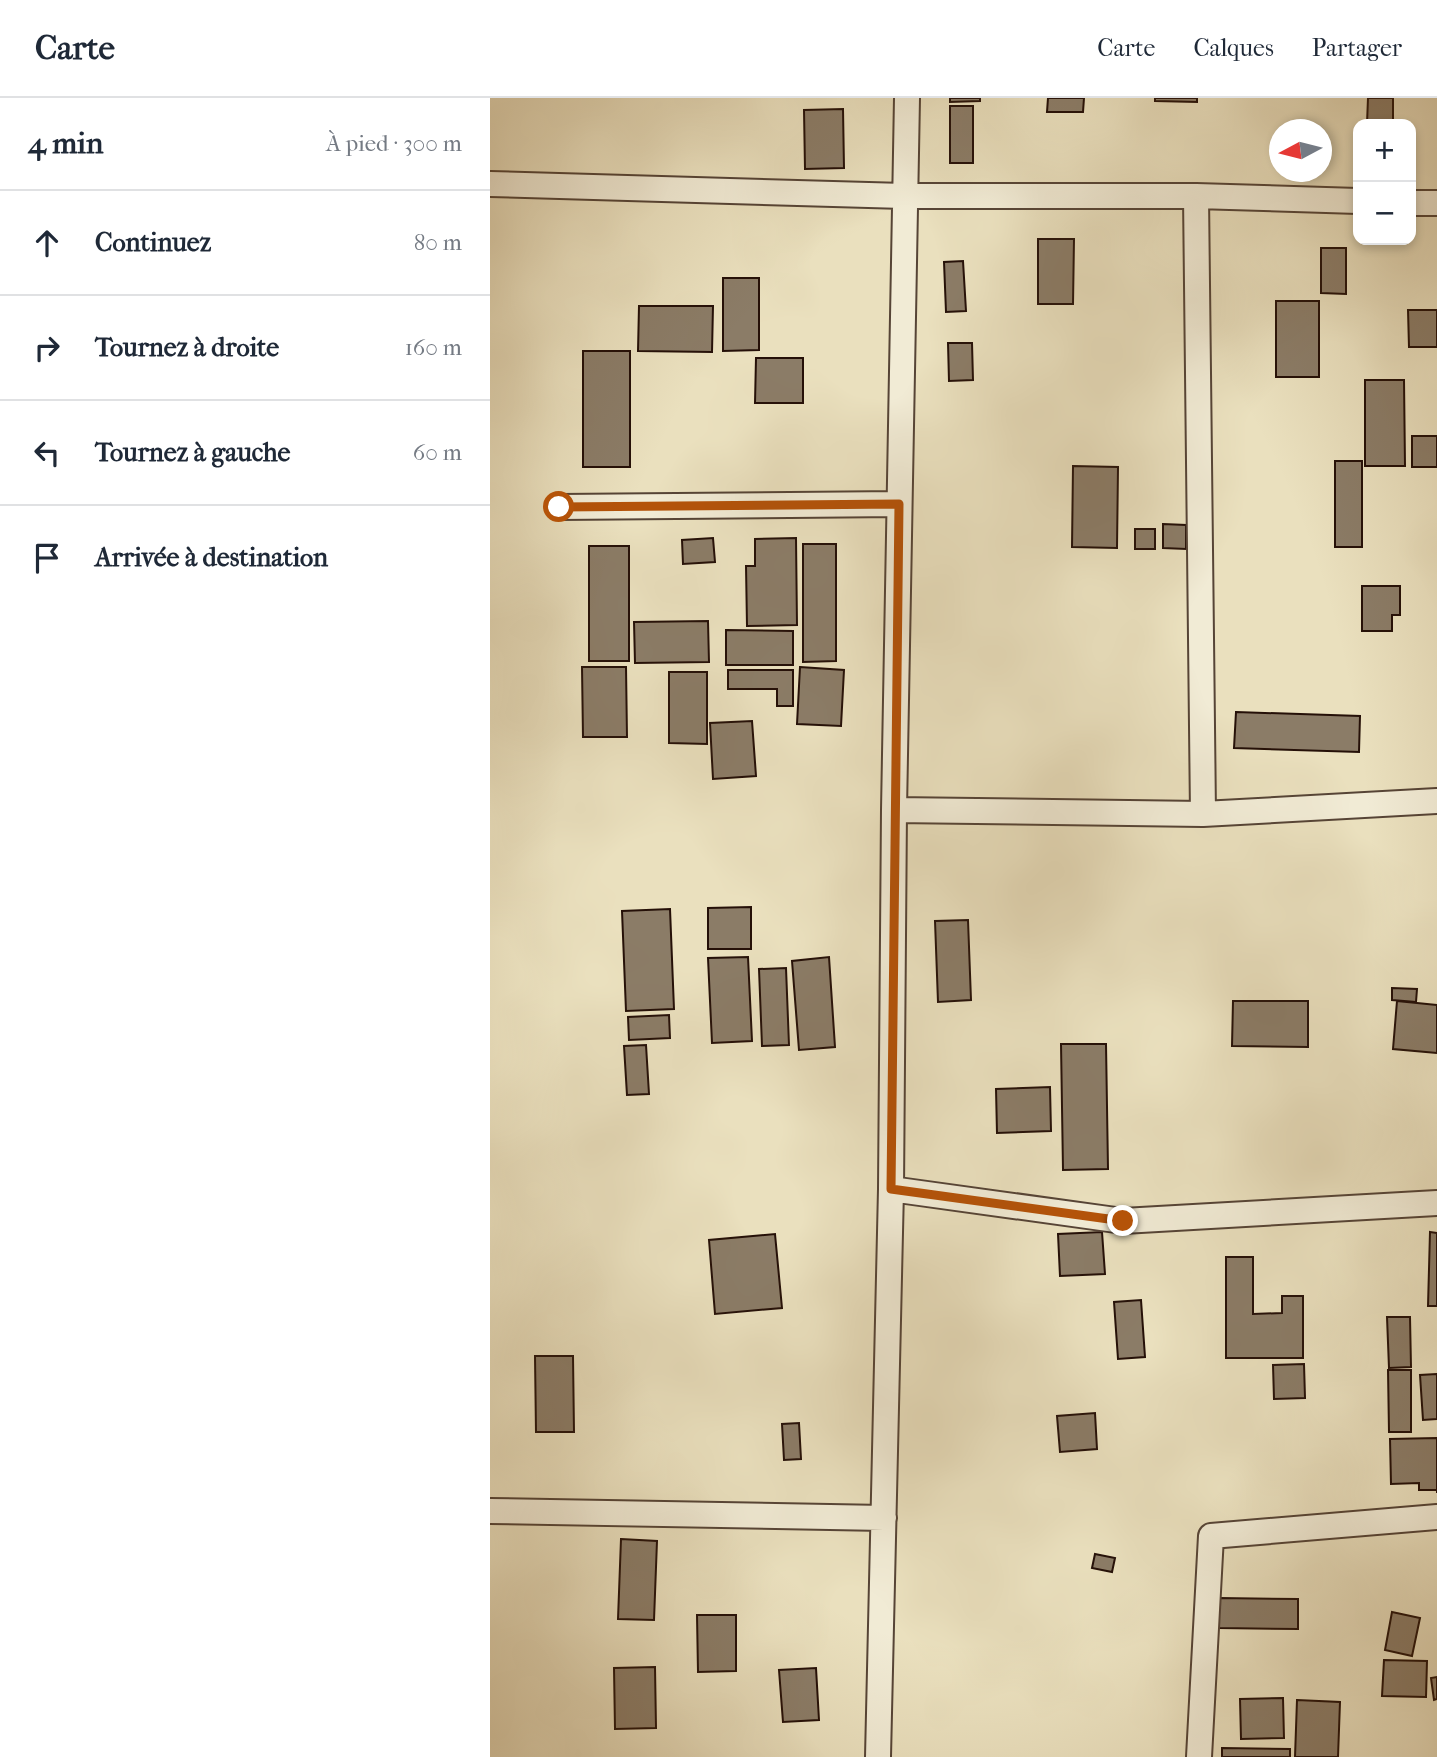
<!DOCTYPE html>
<html lang="fr">
<head>
<meta charset="utf-8">
<style>
	body { margin:0; font-family:"IM FELL French Canon",serif; background:#f2f2f3; color:#1f2937 }
	.controls { position:absolute; right:21px; top:21px; display:grid; overflow:hidden; border-radius:14px; box-shadow:0 4px 10px #0003 }
	.controls button { width:63px; height:63px; display:grid; place-items:center; padding:0; border:0; border-bottom:2px solid #e0e1e3; background:#fff; color:#1f2937; font:35px sans-serif }
	.compass { position:absolute; left:779px; top:21px; width:63px; height:63px; border-radius:50%; background:#fff; box-shadow:0 4px 10px #0003; rotate:263deg }
	.stop { position:absolute; width:21px; height:21px; margin:-16px; border:5px solid #b45309; border-radius:50%; background:#fff }
	.stop.end { background:#b45309; border-color:#fff; box-shadow:0 2px 7px #0008 }
	.list { margin:0; padding:0; list-style:none }
	h2 { display:flex; justify-content:space-between; align-items:center; height:91px; margin:0; padding:0 28px; font-size:30px }
	h2 small { font-size:23px; font-weight:400; color:#747a83 }
	.list li { display:grid; grid-template-columns:46px 1fr auto; gap:21px; align-items:center; box-sizing:border-box; height:105px; padding:0 28px; border-top:2px solid #e0e1e3 }
	.list b { display:block; font-size:26px; white-space:nowrap }
	.list em { font-size:23px; font-style:normal; color:#747a83 }
	.icon { flex:none; width:38px; height:38px; fill:none; stroke:currentColor; stroke-width:2; stroke-linecap:round; stroke-linejoin:round }
	.map { position:relative; flex:none; width:947px; height:1659px; overflow:hidden }
	header { display:flex; align-items:center; gap:42px; box-sizing:border-box; height:98px; padding:0 35px; background:#fff; border-bottom:2px solid #e0e1e3 }
	header strong { font-size:33px }
	nav { display:flex; gap:38px; margin-inline-start:auto; font-size:24px }
	main { display:flex }
	aside { flex:1; background:#fff }
	.map>svg:first-child { display:block }
	.building { fill:#8b7c67; stroke:#251008; stroke-width:2 }
	.lines { fill:none; stroke-linecap:round; stroke-linejoin:round }
	.minor-casing { stroke:#564436; stroke-width:28 }
	.minor { stroke:#f1ebd5; stroke-width:24 }
	.route { stroke:#b45309; stroke-width:9 }
</style>
</head>
<body>
<header>
<strong>Carte</strong>
<nav><a>Carte</a><a>Calques</a><a>Partager</a></nav>
</header>
<main>
<aside>
<h2>4 min<small>À pied · 300 m</small></h2>
<ul class="list">
<li><svg class="icon" aria-label="ahead" viewBox="0 0 24 24"><path d="M12 20V5M6 11l6-6 6 6"/></svg><div><b>Continuez</b></div><em>80 m</em></li>
<li><svg class="icon" aria-label="right" viewBox="0 0 24 24"><path d="M7 20v-9h11M14 6l5 5-5 5"/></svg><div><b>Tournez à droite</b></div><em>160 m</em></li>
<li><svg class="icon" aria-label="left" viewBox="0 0 24 24"><path d="M17 20v-9H6M10 6l-5 5 5 5"/></svg><div><b>Tournez à gauche</b></div><em>60 m</em></li>
<li><svg class="icon" aria-label="arrive" viewBox="0 0 24 24"><path d="M6 21V4h12l-3 4 3 4H6"/></svg><div><b>Arrivée à destination</b></div></li>
</ul>
</aside>
<div class="map">
<svg width="947" height="1659" viewBox="0 0 947 1659">
	<rect width="100%" height="100%" fill="#eae0be"/>
	<filter id="stains"><feTurbulence type="fractalNoise" baseFrequency=".00286" numOctaves="4"/><feColorMatrix values="0 0 0 0 .2 0 0 0 0 .09 0 0 0 0 .02 0 0 0 .5 -.17"/></filter>
	<radialGradient id="worn" r=".72"><stop offset=".6" stop-color="#630" stop-opacity="0"/><stop offset="1" stop-color="#630" stop-opacity=".3"/></radialGradient>
	<path class="building" d="M460 0H490V3L460 4Z
		M558 0H594L593 14H557Z
		M665 0H707V4L665 3Z
		M878 0H903V26H877Z
		M460 8H483V65H460Z
		M353 11 354 70 315 71 314 12Z
		M548 141H584L583 206H548Z
		M831 150H856V196L831 195Z
		M473 163 476 213 456 214 454 164Z
		M233 180H269V252L233 253Z
		M786 203H829V279H786Z
		M149 208H223L222 254 148 253Z
		M918 212H947V249H919Z
		M458 245H482L483 282 459 283Z
		M93 253H140V369H93Z
		M266 260H313V305H265Z
		M875 282H914L915 368H875Z
		M922 338H947V369H922Z
		M845 363H872V449H845Z
		M583 368 628 369 627 450 582 449Z
		M673 426 696 427V451L673 450Z
		M645 431H665V451H645Z
		M223 440 225 464 193 466 192 442Z
		M306 440 307 527 257 528 256 468H265V441Z
		M313 446H346V563L313 564Z
		M99 448H139V563H99Z
		M872 488H910V517H902V533H872Z
		M218 523 219 564 145 565 144 524Z
		M236 532 303 533V567H236Z
		M92 569H136L137 639H93Z
		M310 569 354 572 351 628 307 626Z
		M238 572H303V608H287V591H238Z
		M179 574H217V646L179 645Z
		M746 614 870 618 869 654 744 650Z
		M262 623 266 678 223 681 220 625Z
		M261 809V851H218V810Z
		M180 811 184 911 136 913 132 813Z
		M478 822 481 902 448 904 445 823Z
		M258 859 262 943 222 945 218 860Z
		M339 859 345 949 309 952 302 863Z
		M296 870 299 947 272 948 269 871Z
		M902 890 927 891 926 904 902 902Z
		M743 903H818V949L742 948Z
		M907 903 947 907V955L903 951Z
		M179 917 180 940 139 942 138 919Z
		M571 946H616L618 1071 573 1072Z
		M156 947 159 996 137 997 134 948Z
		M560 989 561 1033 507 1035 506 991Z
		M612 1134 615 1176 570 1178 568 1136Z
		M940 1134 947 1135V1208H938Z
		M285 1136 292 1210 225 1216 219 1142Z
		M736 1159H763V1216L792 1215V1198H813V1260H736Z
		M651 1202 655 1259 628 1261 624 1204Z
		M897 1219H920L921 1269 899 1270Z
		M45 1258H83L84 1334H46Z
		M814 1266 815 1300 784 1301 783 1267Z
		M898 1272H921V1334H899Z
		M947 1276V1321L933 1322 930 1277Z
		M605 1315 607 1351 570 1354 567 1318Z
		M309 1325 311 1361 294 1362 292 1326Z
		M947 1340V1395V1392H929V1385L901 1386 900 1341Z
		M131 1441 167 1443 164 1522 128 1521Z
		M605 1456 625 1460 622 1474 602 1470Z
		M729 1500 808 1501V1531L729 1530Z
		M902 1514 930 1520 922 1558 895 1552Z
		M207 1517H246V1573L208 1574Z
		M894 1562 937 1563 936 1599 892 1598Z
		M165 1569 166 1630 125 1631 124 1570Z
		M326 1570 329 1622 293 1624 289 1572Z
		M947 1579V1601L944 1602 941 1580Z
		M793 1600 794 1640 751 1641 750 1601Z
		M807 1602 850 1604 848 1659H805Z
		M732 1650 800 1651V1659H732Z"/>
	<g class="lines">
		<defs>
			<path id="minor" d="M0 86 414 98H706L868 103
				M706 98 713 716
				M921 105H947
				M69 409 409 406
				M404 712 713 716 947 703
				M401 1091 633 1123 947 1105
				M0 1413 394 1420
				M388 1659 401 1091 404 712 417 0
				M709 1659 721 1438 947 1419"/>
		</defs>
		<use href="#minor" class="minor-casing"/>
		<use href="#minor" class="minor"/>
	</g>
	<g class="lines">
		<path class="route" d="M69 409 409 406 401 1091 633 1123"/>
	</g>
	<rect width="100%" height="100%" filter="url(#stains)"/>
	<rect width="100%" height="100%" fill="url(#worn)"/>
</svg>
<div class="controls">
<button>+</button>
<button>−</button>
</div>
<svg class="compass" viewBox="-18 -18 36 36"><path d="M0-13l5 13h-10z" fill="#e53935"/><path d="M0 13l5-13h-10z" fill="#747a83"/></svg>
<div class="stop" style="left:69px;top:409px"></div>
<div class="stop end" style="left:633px;top:1123px"></div>
</div>
</main>
</body>
</html>
